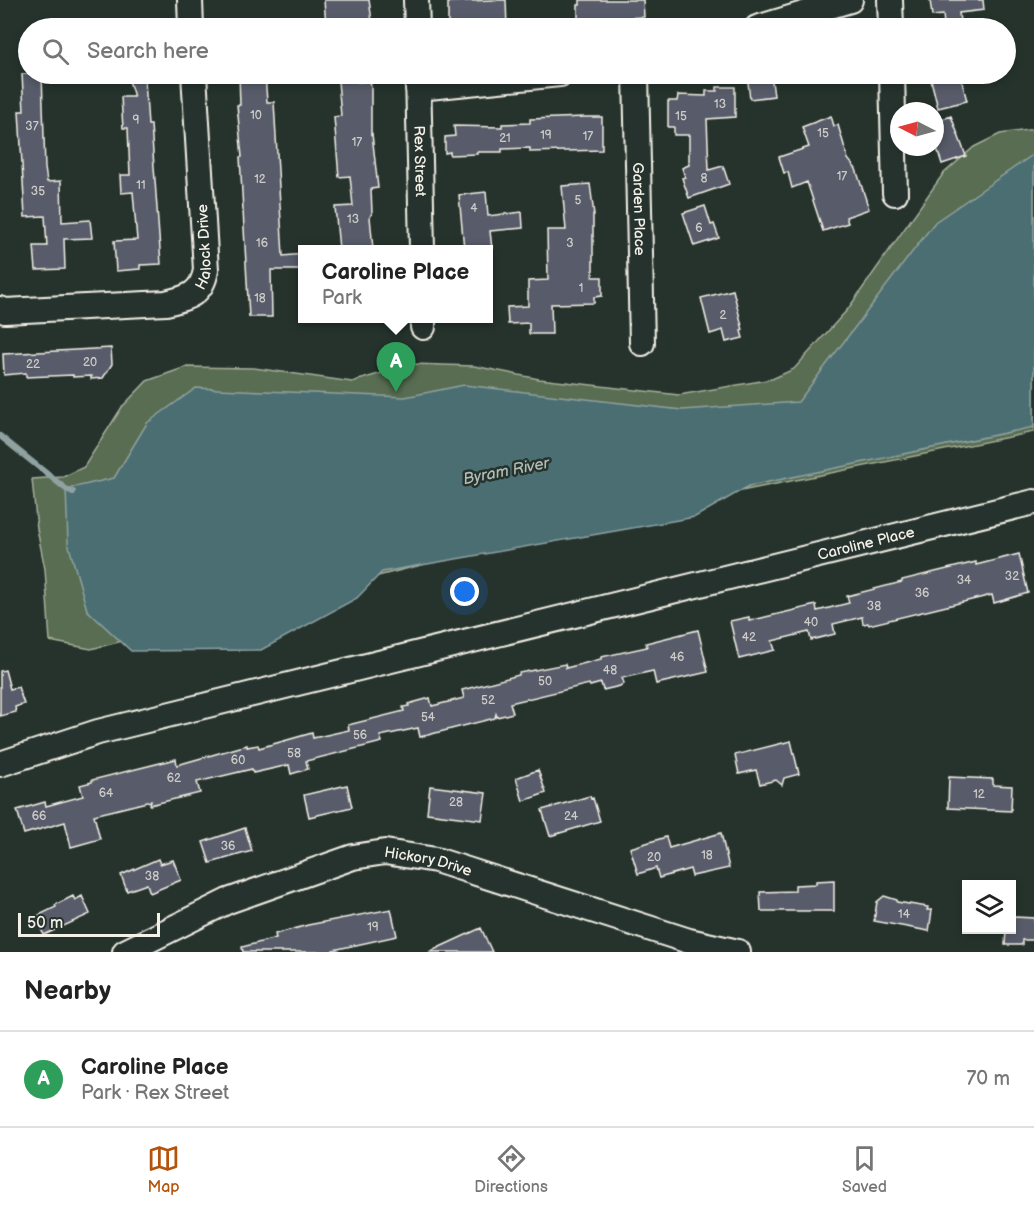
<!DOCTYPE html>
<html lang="en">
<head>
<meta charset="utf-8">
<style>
	body { margin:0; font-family:"Balsamiq Sans",sans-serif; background:#f6f6f6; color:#222 }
	.controls { position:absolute; right:18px; bottom:18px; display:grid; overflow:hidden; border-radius:0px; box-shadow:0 3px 9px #0003 }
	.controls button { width:54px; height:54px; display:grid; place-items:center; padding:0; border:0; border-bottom:2px solid #e0e0e0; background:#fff; color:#222; font:30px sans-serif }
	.compass { position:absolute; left:890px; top:102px; width:54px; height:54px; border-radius:50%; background:#fff; box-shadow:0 3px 9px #0003; rotate:276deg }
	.scale { position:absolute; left:18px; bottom:15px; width:142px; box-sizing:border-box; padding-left:6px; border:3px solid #f4f1e8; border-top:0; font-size:16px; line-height:21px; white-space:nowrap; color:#f4f1e8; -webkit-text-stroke:4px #26332d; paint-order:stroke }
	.you { position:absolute; left:465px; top:592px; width:21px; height:21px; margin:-15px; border:4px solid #fff; border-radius:50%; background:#1a73e8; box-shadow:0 0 0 9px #1a73e833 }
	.badge { display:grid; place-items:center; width:39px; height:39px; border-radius:50%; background:#b45309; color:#fff; font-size:20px; font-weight:700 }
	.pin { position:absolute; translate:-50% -50px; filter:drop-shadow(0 2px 3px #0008) }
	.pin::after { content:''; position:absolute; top:32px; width:21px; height:18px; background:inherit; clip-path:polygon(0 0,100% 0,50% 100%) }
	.popup { position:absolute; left:298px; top:245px; width:195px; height:78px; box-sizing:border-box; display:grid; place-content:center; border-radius:0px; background:#fff; filter:drop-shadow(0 2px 4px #0005); font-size:20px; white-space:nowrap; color:#767676 }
	.popup b { font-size:22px; color:#222 }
	.popup::after { content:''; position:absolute; left:50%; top:100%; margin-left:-12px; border:12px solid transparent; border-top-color:#fff }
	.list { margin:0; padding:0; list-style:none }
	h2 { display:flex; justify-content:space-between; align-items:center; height:78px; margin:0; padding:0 24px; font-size:26px }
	h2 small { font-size:20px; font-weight:400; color:#767676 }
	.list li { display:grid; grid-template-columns:39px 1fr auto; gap:18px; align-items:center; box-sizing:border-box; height:96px; padding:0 24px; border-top:2px solid #e0e0e0 }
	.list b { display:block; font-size:22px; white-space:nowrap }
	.list p { margin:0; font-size:20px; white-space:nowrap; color:#767676 }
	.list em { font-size:20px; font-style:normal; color:#767676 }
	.icon { flex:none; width:33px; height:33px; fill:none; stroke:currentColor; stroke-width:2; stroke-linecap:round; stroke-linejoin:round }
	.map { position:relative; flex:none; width:1034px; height:952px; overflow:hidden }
	.search { position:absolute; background:#fff; box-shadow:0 3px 9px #0003; left:18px; right:18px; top:18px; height:66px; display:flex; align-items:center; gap:15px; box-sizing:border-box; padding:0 21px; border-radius:33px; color:#767676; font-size:22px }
	.sheet { height:174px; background:#fff }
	nav { display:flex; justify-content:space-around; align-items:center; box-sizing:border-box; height:84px; border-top:2px solid #e0e0e0; background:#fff; font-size:16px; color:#767676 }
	nav a { display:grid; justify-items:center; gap:3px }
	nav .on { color:#b45309 }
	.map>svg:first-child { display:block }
	.park { fill:#586d51; stroke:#a6af9c; stroke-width:1.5 }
	.water { fill:#4c6e72; stroke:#8fa2a1; stroke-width:1.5 }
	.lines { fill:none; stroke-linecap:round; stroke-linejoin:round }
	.stream { stroke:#8fa2a1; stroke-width:6 }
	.building { fill:#585c6a; stroke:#f4f1e8; stroke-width:1.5 }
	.minor-casing { stroke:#f4f1e8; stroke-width:28 }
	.minor { stroke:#26332d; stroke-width:24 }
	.labels { text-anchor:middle; stroke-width:5; stroke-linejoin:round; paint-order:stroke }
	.number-label { font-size:12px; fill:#cdccc8 }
	.street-label { font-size:15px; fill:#f4f1e8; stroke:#26332d }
	.water-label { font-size:16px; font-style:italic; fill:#b1bdb9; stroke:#26332d }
</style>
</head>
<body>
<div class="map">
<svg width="1034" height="952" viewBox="0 0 1034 952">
	<rect width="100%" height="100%" fill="#26332d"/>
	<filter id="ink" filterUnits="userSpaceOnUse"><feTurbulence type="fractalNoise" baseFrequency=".0167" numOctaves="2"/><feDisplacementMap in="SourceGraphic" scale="12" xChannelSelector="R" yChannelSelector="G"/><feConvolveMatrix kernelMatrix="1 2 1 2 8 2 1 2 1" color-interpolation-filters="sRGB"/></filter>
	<g filter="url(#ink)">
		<path class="park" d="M1034 129V432L707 498 657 505 91 649 50 641 45 569 37 529 32 479 63 477 84 467 122 407 147 381 186 367 254 368 352 382 412 364 474 366 539 379 679 395 772 379 794 369 848 309 943 174 974 147 1000 134Z"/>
		<path class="water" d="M1034 154V427L749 486 695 517 382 572 357 598 261 650 131 651 87 610 68 543 66 489 114 478 147 423 196 388 405 397 464 385 682 410 798 402 935 222Z"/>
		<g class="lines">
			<path class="stream" d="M0 436 66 489 73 492"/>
		</g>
		<path class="building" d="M324 0H369L372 21 326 25Z
			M491 0H506L507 28H448V2Z
			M580 0H643L644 17 604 19V23H578V5H580Z
			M930 0H983L984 10 959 13 960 22 944 24 943 15 932 16Z
			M22 74H42L45 168 47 182 61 181 62 222 90 220 92 238 64 239 65 269 36 270 34 246H47L45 216 25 217 19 111H24Z
			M127 74H143L145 80 148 125H151L161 264 140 265V269L116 271 114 241 137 240 133 192 121 193 120 175H130L128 128H123L121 97H134Z
			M239 74H265L267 102H274L283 256 303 254V270H271L272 317H249L240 157H242L237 105H240Z
			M747 74H771L774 96 750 99Z
			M960 74 967 101 938 108 931 80Z
			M358 79V82L370 81 371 87V135L372 134 378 188 371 189 372 213 370 217 373 249H339L335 207 353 206 350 176 339 177 334 117 341 116 338 81Z
			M717 87H735V117L707 119 709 170 723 166 729 184 689 198 682 178 685 177 682 168 689 165V135H674V127H668V101H677L678 95 706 96V91H717Z
			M831 116 834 126 838 125 848 159 856 169 869 209 846 217 848 223 823 231 807 182 792 188 788 172 784 173 779 157 809 147 802 127Z
			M951 116 966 156 942 164 935 142V122Z
			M585 117H602V150L530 152V148L502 149V152H477V154L450 155V152L445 153V137L455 136 454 126 502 127V124L530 123V119Z
			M590 184 594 215H593V277H602V296L594 297V303L551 304 552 334H529V323L508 324 507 307 528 306V281L548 280 547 230H566L562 186Z
			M486 192 488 216 522 212 523 228 490 231 492 249H464L459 195Z
			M705 206 711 225 714 224 719 238 694 246 683 213Z
			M733 290 743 330 741 331 743 338 726 342 723 330 710 334 701 298Z
			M111 348 112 364 103 378 91 379V376L73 377V375L26 377V373L4 375 3 354Z
			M1019 554 1028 593 994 603 992 595 869 625 868 623 863 624 862 617 833 624 835 634 811 640 809 632 772 641 775 650 739 659 730 621 749 617V621L816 605 817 611 849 603 847 596 902 582V580L976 562V565Z
			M698 630 708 672 656 684 653 671 622 678 624 683 620 686 603 690 601 683 590 686 589 684 510 703 513 713 497 717 496 714 495 718 455 728 420 737 418 728 380 736 382 742 306 761 308 769 291 774 289 765 253 773 252 769 197 782 200 793 150 805 151 801 94 815 100 839 71 847 65 822 24 834 17 810 45 802 46 806 83 796 80 785 92 782V780L176 759 177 765 247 745V747L258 745 259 748 312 733 313 738 349 730 348 725 404 711 403 707 409 706 408 704 430 698 432 706 464 698 462 690 519 675V673L565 664 566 668 601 659V657L647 647 646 643Z
			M5 670 10 689 18 687 24 704 15 707 16 712 0 716V671Z
			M791 741 799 774 784 778 782 785 776 780 760 784 756 770 739 774 735 755Z
			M538 770 546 793 523 801 516 778Z
			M949 777 993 779V785L1012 786 1011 811 948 808Z
			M347 785 352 807 309 817 304 795Z
			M430 786 486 793 482 820 427 813Z
			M590 796 591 799 593 798 600 821 550 836 542 810Z
			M245 828 252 851 210 863 203 842Z
			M721 833 729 868 692 876 690 869 659 878 656 868 638 874 630 848 666 837 669 848Z
			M158 859 160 864 173 860 181 880 150 893 147 884 127 891 121 875Z
			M834 880V911H761L760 892 795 891V885L816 884V881Z
			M73 896 75 900 82 896 90 914 44 935 35 917 56 907 55 905Z
			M884 896 897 900V902L928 907 927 910H932L929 931 874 921 877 902Z
			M391 909 397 936 333 950 334 952H243L242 947 276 938 275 934 308 925Z
			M1015 917 1034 918V940H1022V945H1005L1006 930H1011V918Z
			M481 928 492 952H429Z"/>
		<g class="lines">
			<defs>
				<g id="minor">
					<path d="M190 0 191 28"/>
					<path d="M416 0 417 28"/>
					<path d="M890 0 891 28"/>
					<path d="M757 28 850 0"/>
					<path id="s1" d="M418 74 422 249"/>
					<path id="s2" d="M636 74 642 343"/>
					<path d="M892 74 895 193"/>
					<path d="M418 88 560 74"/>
					<path id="s3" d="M0 309 5 311 166 303C188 298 202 294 206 270L194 74"/>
					<path d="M423 318V327"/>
					<path id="s4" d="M0 764 98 732 1034 502"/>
					<path id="s5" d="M125 952 228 901 353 857 385 852 436 860 689 941 738 952"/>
				</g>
			</defs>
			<use href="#minor" class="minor-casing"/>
			<use href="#minor" class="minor"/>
		</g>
	</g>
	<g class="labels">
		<g class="number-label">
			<text x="720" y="108">13</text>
			<text x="256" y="119">10</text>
			<text x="681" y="120">15</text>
			<text x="136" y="124">9</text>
			<text x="32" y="130">37</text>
			<text x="823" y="137">15</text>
			<text x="546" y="139">19</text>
			<text x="588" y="140">17</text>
			<text x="505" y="142">21</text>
			<text x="357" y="146">17</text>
			<text x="842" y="180">17</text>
			<text x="704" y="182">8</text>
			<text x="260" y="183">12</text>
			<text x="141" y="189">11</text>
			<text x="38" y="195">35</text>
			<text x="578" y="204">5</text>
			<text x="474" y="212">4</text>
			<text x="353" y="223">13</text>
			<text x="699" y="232">6</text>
			<text x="262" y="247">16</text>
			<text x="570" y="247">3</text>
			<text x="581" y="292">1</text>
			<text x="260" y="302">18</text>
			<text x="723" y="319">2</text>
			<text x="90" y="366">20</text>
			<text x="33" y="368">22</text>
			<text x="1012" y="580">32</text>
			<text x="964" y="584">34</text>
			<text x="922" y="597">36</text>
			<text x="874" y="610">38</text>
			<text x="811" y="626">40</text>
			<text x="749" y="641">42</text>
			<text x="677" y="661">46</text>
			<text x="610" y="674">48</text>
			<text x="545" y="685">50</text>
			<text x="488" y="704">52</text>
			<text x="428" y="721">54</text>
			<text x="360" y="739">56</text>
			<text x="294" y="757">58</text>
			<text x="238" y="764">60</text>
			<text x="174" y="782">62</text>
			<text x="106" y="797">64</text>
			<text x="979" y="798">12</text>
			<text x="456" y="806">28</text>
			<text x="39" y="820">66</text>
			<text x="571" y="820">24</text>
			<text x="228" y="850">36</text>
			<text x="707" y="859">18</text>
			<text x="654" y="861">20</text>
			<text x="152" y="880">38</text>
			<text x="904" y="918">14</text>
			<text x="373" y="931">19</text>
		</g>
		<g class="street-label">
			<text dy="5" stroke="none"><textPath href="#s1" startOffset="87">Rex Street</textPath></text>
			<text dy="5" stroke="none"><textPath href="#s2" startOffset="135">Garden Place</textPath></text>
			<text dy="5" stroke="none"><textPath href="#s3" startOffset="246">Halock Drive</textPath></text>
			<text dy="5" stroke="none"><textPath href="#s4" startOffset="894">Caroline Place</textPath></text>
			<text dy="5" stroke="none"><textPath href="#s5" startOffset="324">Hickory Drive</textPath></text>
		</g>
		<g class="water-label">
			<text transform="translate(506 470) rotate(-11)" y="6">Byram River</text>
		</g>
	</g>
</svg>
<div class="controls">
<button><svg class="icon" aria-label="layers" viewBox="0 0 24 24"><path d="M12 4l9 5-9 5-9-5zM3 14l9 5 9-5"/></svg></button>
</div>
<svg class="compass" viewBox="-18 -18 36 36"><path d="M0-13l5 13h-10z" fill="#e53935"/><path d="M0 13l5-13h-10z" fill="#767676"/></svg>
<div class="scale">50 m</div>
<div class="you"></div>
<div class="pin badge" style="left:396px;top:392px;background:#2e9e5b">A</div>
<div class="popup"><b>Caroline Place</b>Park</div>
<div class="search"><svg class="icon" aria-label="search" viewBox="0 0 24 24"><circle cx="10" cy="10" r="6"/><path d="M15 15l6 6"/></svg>Search here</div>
</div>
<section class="sheet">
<h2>Nearby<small></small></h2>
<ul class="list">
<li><span class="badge" style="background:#2e9e5b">A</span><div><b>Caroline Place</b><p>Park · Rex Street</p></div><em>70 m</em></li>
</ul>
</section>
<nav>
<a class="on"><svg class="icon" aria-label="map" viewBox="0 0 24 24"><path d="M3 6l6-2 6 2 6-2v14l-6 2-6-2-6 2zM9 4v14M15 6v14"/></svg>Map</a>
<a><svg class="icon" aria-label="directions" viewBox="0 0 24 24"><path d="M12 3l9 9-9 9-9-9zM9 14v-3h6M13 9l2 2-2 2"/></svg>Directions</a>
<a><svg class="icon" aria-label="saved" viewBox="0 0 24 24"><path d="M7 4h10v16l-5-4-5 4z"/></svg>Saved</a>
</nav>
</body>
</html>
